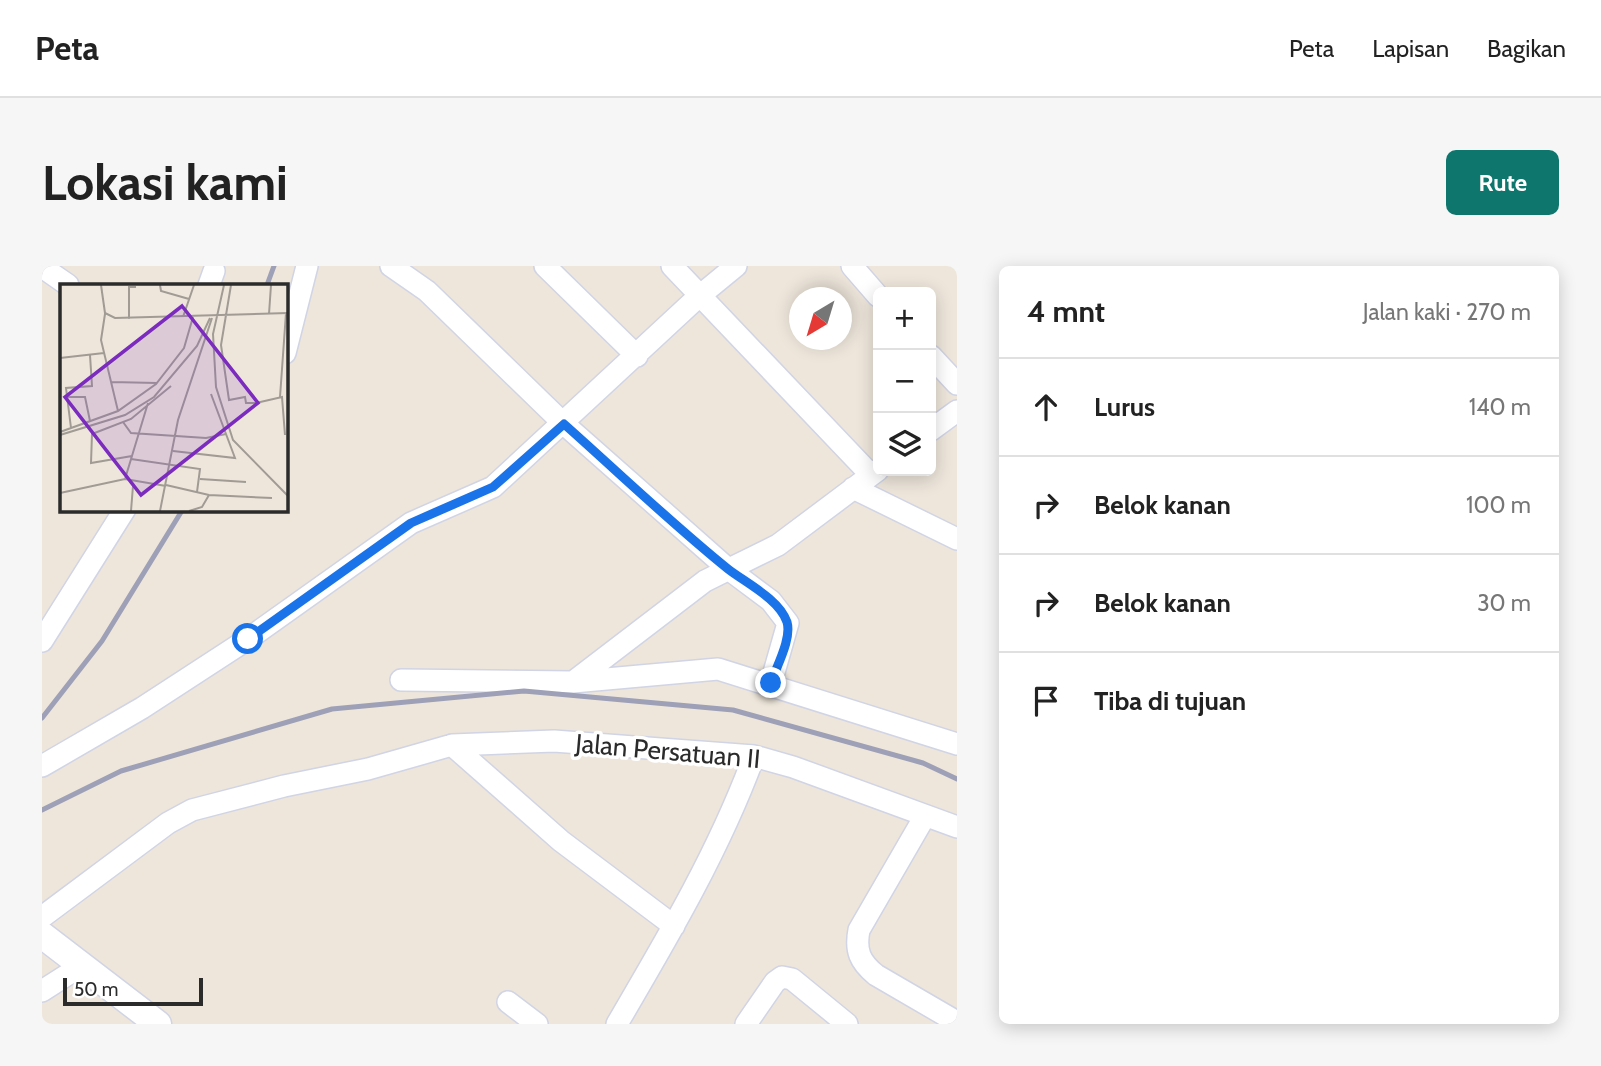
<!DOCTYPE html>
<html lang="id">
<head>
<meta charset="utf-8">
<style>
	body { margin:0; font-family:Cabin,sans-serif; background:#f6f6f6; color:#222 }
	.controls { position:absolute; right:21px; top:21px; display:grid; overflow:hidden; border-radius:10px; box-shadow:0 4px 18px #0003 }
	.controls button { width:63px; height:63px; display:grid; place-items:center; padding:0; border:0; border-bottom:2px solid #e0e0e0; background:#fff; color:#222; font:35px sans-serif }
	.compass { position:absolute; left:747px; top:21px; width:63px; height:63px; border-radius:50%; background:#fff; box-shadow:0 4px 18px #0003; rotate:218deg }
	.scale { position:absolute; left:21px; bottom:18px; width:140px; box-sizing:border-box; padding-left:7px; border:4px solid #2b2b2b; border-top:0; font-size:19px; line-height:24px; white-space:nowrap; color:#2b2b2b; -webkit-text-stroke:5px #fff; paint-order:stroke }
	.stop { position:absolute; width:21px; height:21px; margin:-16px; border:5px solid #1a73e8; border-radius:50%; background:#fff }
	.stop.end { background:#1a73e8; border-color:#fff; box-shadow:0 2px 7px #0008 }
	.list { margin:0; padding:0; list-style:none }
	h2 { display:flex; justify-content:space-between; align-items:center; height:91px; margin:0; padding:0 28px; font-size:30px }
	h2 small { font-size:23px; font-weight:400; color:#767676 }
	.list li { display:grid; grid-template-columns:46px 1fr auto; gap:21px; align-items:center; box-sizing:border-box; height:98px; padding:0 28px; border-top:2px solid #e0e0e0 }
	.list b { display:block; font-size:26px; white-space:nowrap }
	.list em { font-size:23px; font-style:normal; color:#767676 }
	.icon { flex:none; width:38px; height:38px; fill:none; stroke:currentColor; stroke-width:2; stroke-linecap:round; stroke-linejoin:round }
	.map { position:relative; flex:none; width:915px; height:758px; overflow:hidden; border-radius:10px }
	header { display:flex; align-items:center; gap:42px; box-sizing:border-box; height:98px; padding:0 35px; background:#fff; border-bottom:2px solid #e0e0e0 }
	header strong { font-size:33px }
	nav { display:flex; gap:38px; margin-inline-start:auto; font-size:24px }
	.intro { display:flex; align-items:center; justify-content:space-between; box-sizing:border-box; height:168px; padding:0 42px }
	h1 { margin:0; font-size:49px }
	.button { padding:18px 32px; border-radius:10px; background:#0f766e; color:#fff; font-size:24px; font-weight:700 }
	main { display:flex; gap:42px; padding:0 42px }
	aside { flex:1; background:#fff; border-radius:10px; box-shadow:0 4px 18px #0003 }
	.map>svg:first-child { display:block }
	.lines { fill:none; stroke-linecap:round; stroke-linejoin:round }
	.minor-casing { stroke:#d0d4e5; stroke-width:24 }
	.tertiary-casing { stroke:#d0d4e5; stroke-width:29 }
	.minor { stroke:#fff; stroke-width:21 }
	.tertiary { stroke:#fff; stroke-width:26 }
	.rail { stroke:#9da0b7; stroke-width:5 }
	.route { stroke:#1a73e8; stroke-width:9 }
	.labels { text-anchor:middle; stroke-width:7; stroke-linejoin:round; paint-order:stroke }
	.street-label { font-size:26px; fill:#2b2b2b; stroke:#fff }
	.inset-road { fill:none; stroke:#a09b95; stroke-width:2 }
	.view { fill:#7b2cbf; fill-opacity:0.15; stroke:#7b2cbf; stroke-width:3.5 }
	.inset-edge { fill:none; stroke:#2b2b2b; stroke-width:3.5 }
</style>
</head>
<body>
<header>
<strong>Peta</strong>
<nav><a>Peta</a><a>Lapisan</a><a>Bagikan</a></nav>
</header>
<div class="intro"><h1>Lokasi kami</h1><a class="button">Rute</a></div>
<main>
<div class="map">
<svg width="915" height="758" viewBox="0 0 915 758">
	<rect width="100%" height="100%" fill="#eee6db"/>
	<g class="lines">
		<defs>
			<path id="minor" d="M349 0 385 25 522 158 685 302 729 335 746 357 729 417
				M503 0 595 90
				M630 0 829 209
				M810 0 836 30
				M0 1 26 19
				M167 19 172 5
				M243 87 265 0
				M889 90 915 118
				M889 164 915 145
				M811 222 915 273
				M0 375 83 243
				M359 414 531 416 676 403 915 478
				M531 416 663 315 736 279 836 204
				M410 479 519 575 632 660
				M0 500 100 442 206 373 369 257 451 221 655 32 694 0
				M883 550 817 664C813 685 818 696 834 709L908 752
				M0 651 126 557 150 544 242 520 326 503 410 479 512 475 712 490 751 501 915 561
				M0 725 39 700
				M466 736 495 758
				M575 758C626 671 677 585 712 490
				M704 758 733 716 740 711 750 713 805 758"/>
			<path id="tertiary" d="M0 669 116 758"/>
		</defs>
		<use href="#minor" class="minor-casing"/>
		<use href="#tertiary" class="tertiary-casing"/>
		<use href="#minor" class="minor"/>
		<use href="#tertiary" class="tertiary"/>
		<path class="rail" d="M225 19 232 0
			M0 452 60 375 141 243
			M0 544 79 505 290 443 482 425 691 444 881 497 915 513"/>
	</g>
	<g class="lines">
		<path class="route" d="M206 373 369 257 451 221 522 158C576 206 629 257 686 303 704 317 737 333 745 356 750 373 734 401 729 417"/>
	</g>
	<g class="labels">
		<g class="street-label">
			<text transform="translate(626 485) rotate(5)" y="9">Jalan Persatuan II</text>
		</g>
	</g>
	<g transform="translate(18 18)">
		<rect width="228" height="228" fill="#eee6db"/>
		<path class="inset-road" d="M41 1 45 29 55 34 228 29M100 1 101 7 129 15M164 1 153 50 156 103 173 156 228 212M171 1 161 61 169 116 185 113 186 119H196L222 113 225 151M45 30 41 56 58 127M209 30 211 1M123 33 134 1M69 35V3H76M0 74 44 69M51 98 97 99M6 113H25L30 137M220 113 226 29M63 138 71 149 146 154 166 150M11 144 6 104 32 102 30 71M0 148 58 127 96 100 124 64 133 33M0 151 65 131 94 113 137 62 150 34M113 167 175 174 151 110M72 172 31 179 32 150 71 135 111 102M71 175 140 185 137 208M65 195 88 119M140 195 186 198M106 201 149 211 212 214M0 209 65 195 106 202M71 227 73 202M100 227 118 136 152 34M129 227 142 223 149 211"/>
		<path class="view" d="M122 22 198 119 81 211 5 113Z"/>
		<rect width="228" height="228" class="inset-edge"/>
	</g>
</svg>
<div class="controls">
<button>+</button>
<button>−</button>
<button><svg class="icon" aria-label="layers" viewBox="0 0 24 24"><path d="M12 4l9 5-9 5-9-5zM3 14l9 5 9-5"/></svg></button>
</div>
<svg class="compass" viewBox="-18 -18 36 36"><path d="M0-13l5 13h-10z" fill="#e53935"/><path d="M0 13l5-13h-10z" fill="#767676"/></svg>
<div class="scale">50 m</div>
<div class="stop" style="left:206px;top:373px"></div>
<div class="stop end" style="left:729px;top:417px"></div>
</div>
<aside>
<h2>4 mnt<small>Jalan kaki · 270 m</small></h2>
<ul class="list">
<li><svg class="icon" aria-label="ahead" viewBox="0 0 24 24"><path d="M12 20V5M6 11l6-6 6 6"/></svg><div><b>Lurus</b></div><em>140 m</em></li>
<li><svg class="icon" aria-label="right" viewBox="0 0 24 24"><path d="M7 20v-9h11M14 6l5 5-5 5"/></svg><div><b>Belok kanan</b></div><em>100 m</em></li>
<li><svg class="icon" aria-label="right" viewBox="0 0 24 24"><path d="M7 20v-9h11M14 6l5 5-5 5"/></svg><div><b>Belok kanan</b></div><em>30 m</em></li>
<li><svg class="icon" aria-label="arrive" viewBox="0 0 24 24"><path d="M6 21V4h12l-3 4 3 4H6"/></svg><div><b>Tiba di tujuan</b></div></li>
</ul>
</aside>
</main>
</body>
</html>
